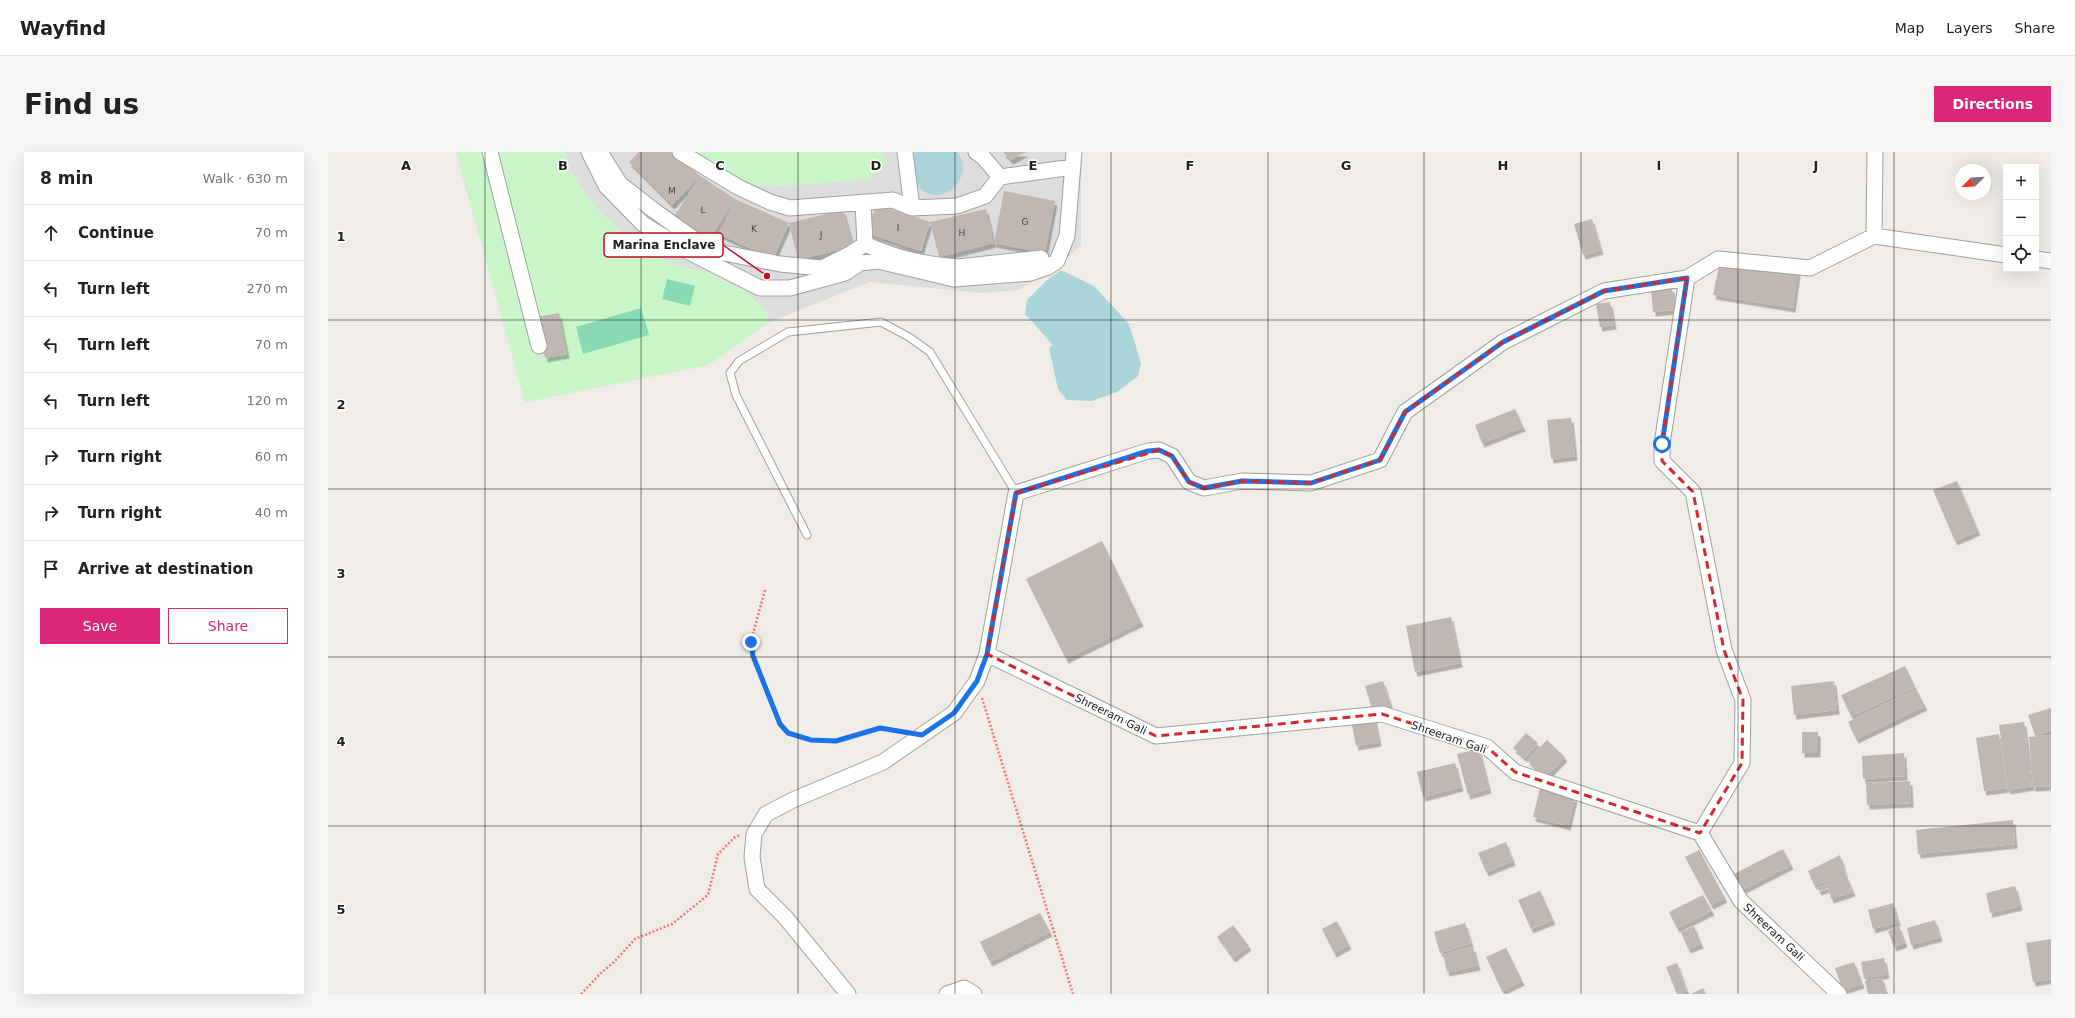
<!DOCTYPE html>
<html lang="en">
<head>
<meta charset="utf-8">
<style>
	body { margin:0; font-family:"DejaVu Sans",sans-serif; background:#f6f6f6; color:#202124 }
	.controls { position:absolute; right:12px; top:12px; display:grid; overflow:hidden; border-radius:0px; box-shadow:0 4px 16px #0002 }
	.controls button { width:36px; height:36px; display:grid; place-items:center; padding:0; border:0; border-bottom:1px solid #e0e0e0; background:#fff; color:#202124; font:20px sans-serif }
	.compass { position:absolute; left:1627px; top:12px; width:36px; height:36px; border-radius:50%; background:#fff; box-shadow:0 4px 16px #0002; rotate:246deg }
	.stop { position:absolute; width:12px; height:12px; margin:-9px; border:3px solid #1a73e8; border-radius:50%; background:#fff }
	.stop.end { background:#1a73e8; border-color:#fff; box-shadow:0 1px 4px #0008 }
	.list { margin:0; padding:0; list-style:none }
	h2 { display:flex; justify-content:space-between; align-items:center; height:52px; margin:0; padding:0 16px; font-size:17px }
	h2 small { font-size:13px; font-weight:400; color:#757577 }
	.list li { display:grid; grid-template-columns:26px 1fr auto; gap:12px; align-items:center; box-sizing:border-box; height:56px; padding:0 16px; border-top:1px solid #e0e0e0 }
	.list b { display:block; font-size:15px; white-space:nowrap }
	.list em { font-size:13px; font-style:normal; color:#757577 }
	.actions { display:flex; gap:8px; padding:12px 16px }
	.actions a { flex:1; padding:9px 0; border:1px solid #db2777; border-radius:0px; text-align:center; font-size:14px; color:#db2777 }
	.actions .main { background:#db2777; color:#fff }
	.icon { flex:none; width:22px; height:22px; fill:none; stroke:currentColor; stroke-width:2; stroke-linecap:round; stroke-linejoin:round }
	.map { position:relative; flex:none; width:1723px; height:842px; overflow:hidden; border-radius:0px }
	header { display:flex; align-items:center; gap:24px; box-sizing:border-box; height:56px; padding:0 20px; background:#fff; border-bottom:1px solid #e0e0e0 }
	header strong { font-size:19px }
	nav { display:flex; gap:22px; margin-inline-start:auto; font-size:14px }
	.intro { display:flex; align-items:center; justify-content:space-between; box-sizing:border-box; height:96px; padding:0 24px }
	h1 { margin:0; font-size:28px }
	.button { padding:10px 18px; border-radius:0px; background:#db2777; color:#fff; font-size:14px; font-weight:700 }
	main { display:flex; gap:24px; padding:0 24px }
	aside { flex:1; background:#fff; border-radius:0px; box-shadow:0 4px 16px #0002 }
	.map>svg:first-child { display:block }
	.residential { fill:#dedddd }
	.park { fill:#c8f6c7 }
	.pitch { fill:#89dab2 }
	.water { fill:#aad5da }
	.building { fill:#c0b7b3; filter:url(#shadow) }
	.lines { fill:none; stroke-linecap:round; stroke-linejoin:round }
	.service-casing { stroke:#a1a1a1; stroke-width:9 }
	.minor-casing { stroke:#a1a1a1; stroke-width:17 }
	.path { stroke:#f27576; stroke-width:2.5; stroke-dasharray:2 2; stroke-linecap:butt }
	.service { stroke:#fff; stroke-width:7 }
	.minor { stroke:#fff; stroke-width:15 }
	.route { stroke:#1a73e8; stroke-width:5 }
	.marked { fill:none; stroke:#d62828; stroke-width:3; stroke-dasharray:8 5; stroke-linejoin:round }
	.grid { fill:none; stroke:#202020; stroke-width:1; stroke-opacity:0.55 }
	.labels { text-anchor:middle; stroke-width:3; stroke-linejoin:round; paint-order:stroke }
	.number-label { font-size:9px; fill:#484645 }
	.street-label { font-size:11px; fill:#202020; stroke:#fff }
	.grid-label { font-size:13px; text-anchor:middle; font-weight:bold; fill:#202020; stroke:#fff; stroke-width:3; stroke-linejoin:round; paint-order:stroke }
	.leader { fill:none; stroke:#c30c20; stroke-width:1.5 }
	.callout-dot { fill:#c30c20; stroke:#fff; stroke-width:1.5 }
	.callout { fill:#fff; stroke:#c30c20; stroke-width:1.5 }
	.callout-label { font-size:12px; text-anchor:middle; font-weight:bold; fill:#202020 }
</style>
</head>
<body>
<header>
<strong>Wayfind</strong>
<nav><a>Map</a><a>Layers</a><a>Share</a></nav>
</header>
<div class="intro"><h1>Find us</h1><a class="button">Directions</a></div>
<main>
<aside>
<h2>8 min<small>Walk · 630 m</small></h2>
<ul class="list">
<li><svg class="icon" aria-label="ahead" viewBox="0 0 24 24"><path d="M12 20V5M6 11l6-6 6 6"/></svg><div><b>Continue</b></div><em>70 m</em></li>
<li><svg class="icon" aria-label="left" viewBox="0 0 24 24"><path d="M17 20v-9H6M10 6l-5 5 5 5"/></svg><div><b>Turn left</b></div><em>270 m</em></li>
<li><svg class="icon" aria-label="left" viewBox="0 0 24 24"><path d="M17 20v-9H6M10 6l-5 5 5 5"/></svg><div><b>Turn left</b></div><em>70 m</em></li>
<li><svg class="icon" aria-label="left" viewBox="0 0 24 24"><path d="M17 20v-9H6M10 6l-5 5 5 5"/></svg><div><b>Turn left</b></div><em>120 m</em></li>
<li><svg class="icon" aria-label="right" viewBox="0 0 24 24"><path d="M7 20v-9h11M14 6l5 5-5 5"/></svg><div><b>Turn right</b></div><em>60 m</em></li>
<li><svg class="icon" aria-label="right" viewBox="0 0 24 24"><path d="M7 20v-9h11M14 6l5 5-5 5"/></svg><div><b>Turn right</b></div><em>40 m</em></li>
<li><svg class="icon" aria-label="arrive" viewBox="0 0 24 24"><path d="M6 21V4h12l-3 4 3 4H6"/></svg><div><b>Arrive at destination</b></div></li>
</ul>
<div class="actions"><a class="main">Save</a><a>Share</a></div>
</aside>
<div class="map">
<svg width="1723" height="842" viewBox="0 0 1723 842">
	<defs>
		<filter id="shadow"><feDropShadow dx="2.5" dy="4.5" stdDeviation="0" flood-color="#0004"/></filter>
	</defs>
	<rect width="100%" height="100%" fill="#f0ece7"/>
	<path class="residential" d="M128 0H753V94L725 118 691 138 654 141 542 130 442 170 380 213 197 250Z"/>
	<path class="park" d="M129 0H237L242 18 266 54 305 92 317 99 354 115 381 120 417 139 437 157 442 170 380 213 197 250Z
		M367 0H554L558 8C553 16 550 21 542 25 531 30 440 36 429 33 415 29 379 9 367 0Z"/>
	<path class="pitch" d="M339 127 367 134 362 154 334 147Z
		M313 156 321 183 255 202 248 175Z"/>
	<path class="water" d="M588 0H629C645 19 625 48 601 42 597 41 592 36 588 33L584 4Z
		M733 118 766 134 801 172 813 211 810 224 789 240 764 249 739 248 730 237 721 196 725 193 697 162 699 148 718 129Z"/>
	<path class="building" d="M311 0H345L372 24 344 53 301 10Z
		M675 0H698L683 8Z
		M372 24 407 47 379 91 344 68Z
		M676 39 727 49 717 101 666 91 611 105 602 70 658 57 666 91Z
		M407 47 461 71 515 58 525 94 470 108 461 71 445 107 391 82Z
		M548 52 602 70 593 99 539 81Z
		M1264 67 1273 98 1255 103 1246 72Z
		M1392 109 1470 119 1465 156 1385 143Z
		M1344 136 1346 158 1325 160 1323 138Z
		M1282 150 1286 173 1272 175 1268 152Z
		M231 161 239 202 217 206 209 165Z
		M1187 257 1195 275 1154 291 1147 273Z
		M1243 266 1247 304 1223 307 1219 268Z
		M1629 329 1650 379 1627 389 1605 338Z
		M774 389 813 470 738 507 698 427Z
		M1123 465 1132 511 1087 520 1078 474Z
		M1577 514 1587 535 1523 564 1513 543Z
		M1055 529 1063 554 1045 560 1037 534Z
		M1506 529 1509 558 1466 563 1463 534Z
		M1588 537 1597 554 1528 587 1520 570Z
		M1723 556V578L1707 584 1700 563Z
		M1046 564 1051 590 1028 594 1023 568Z
		M1696 570 1704 634 1680 638 1671 573Z
		M1474 580H1490V601H1474Z
		M1198 581 1210 591 1197 606 1185 596Z
		M1671 582 1679 636 1656 639 1648 586Z
		M1723 583V634L1705 635 1701 585Z
		M1219 588 1237 605 1218 625 1199 608Z
		M1151 597 1161 637 1140 643 1129 602Z
		M1576 601 1577 624 1535 627 1534 604Z
		M1127 611 1133 635 1095 645 1089 620Z
		M1582 629 1583 651 1539 653 1538 631Z
		M1212 636 1247 646 1240 674 1205 665Z
		M1685 668 1687 692 1590 702 1588 678Z
		M1178 690 1185 709 1158 720 1150 701Z
		M1455 697 1463 713 1412 739 1404 723Z
		M1371 698 1397 746 1383 753 1357 705Z
		M1512 703 1518 724 1486 733 1480 719Z
		M1519 725 1525 740 1503 747 1500 736 1491 739 1489 735Z
		M1687 734 1692 754 1662 761 1658 741Z
		M1212 739 1225 768 1203 777 1190 748Z
		M1375 743 1384 759 1349 776 1341 760Z
		M1565 751 1570 770 1545 777 1540 758Z
		M712 761 722 780 662 810 652 790Z
		M1607 768 1612 785 1583 793 1579 776Z
		M1009 769 1021 793 1006 801 994 777Z
		M1137 771 1143 791 1112 801 1106 780Z
		M905 773 921 794 905 806 889 785Z
		M1366 774 1373 792 1360 797 1353 780Z
		M1571 774 1577 791 1566 795 1560 779Z
		M1723 787V827L1705 830 1698 791Z
		M1145 795 1150 814 1119 820 1115 802Z
		M1178 796 1194 829 1174 839 1158 805Z
		M1556 806 1559 822 1536 827 1533 810Z
		M1526 810 1534 832 1515 838 1507 816Z
		M1349 811 1359 839 1351 842H1349L1338 815Z
		M1554 826 1558 841 1540 842 1537 829Z
		M1375 836 1378 842H1363Z"/>
	<g class="lines">
		<defs>
			<path id="service" d="M479 383 408 243 402 221 411 209 460 180 553 170 581 185 602 200 688 341"/>
			<path id="minor" d="M162 0 211 194
				M261 0 278 34 315 72 357 98 432 136H462L517 121 532 111 550 109 626 127 703 121 720 115 729 109 739 84 746 0
				M272 0 292 32 324 57 366 87 396 101 452 112 494 116 522 102 537 92
				M352 0 410 35 442 50 462 56 565 48 584 56 629 54 657 44 672 25 745 15
				M577 0 584 56
				M648 0 655 5 672 25
				M535 50 537 92C565 105 599 113 630 115L713 106
				M1546 84 1547 0
				M1708 107 1723 109
				M1359 126 1334 292V309L1365 340 1396 498 1415 548 1414 611 1372 681
				M659 502 828 584 1054 562 1159 595 1187 620 1372 681 1413 749 1511 842
				M520 842 457 765 429 737 424 705 426 682 438 662 465 648 555 610 626 561 649 529 659 502 688 341 820 299 831 298 844 304 861 330 876 336 914 329 983 331 1052 308 1077 260 1175 190 1276 139 1359 126 1390 107 1482 116 1546 84 1678 103
				M619 842 636 836 646 842"/>
		</defs>
		<use href="#service" class="service-casing"/>
		<use href="#minor" class="minor-casing"/>
		<path class="path" d="M437 438 423 489 425 504 452 572 460 581 483 588 508 589 552 576 572 579
			M654 546 745 842
			M253 842 273 821 286 810 307 787 344 772 380 743 390 702 407 685 412 683"/>
		<use href="#service" class="service"/>
		<use href="#minor" class="minor"/>
	</g>
	<g class="lines">
		<path class="route" d="M423 490 425 504 452 572 460 581 483 588 508 589 552 576 594 583 626 561 649 529 659 502 688 341 820 299 831 298 844 304 861 330 876 336 914 329 983 331 1052 308 1077 260 1175 190 1276 139 1359 126 1334 292"/>
	</g>
	<path class="marked" d="M1359 126 1334 292V309L1365 340 1396 498 1415 548 1414 611 1372 681 1187 620 1159 595 1054 562 828 584 659 502 688 341 831 298 844 304 861 330 876 336 914 329 983 331 1052 308 1077 260 1175 190 1276 139Z"/>
	<path class="grid" d="M157 0V842M313 0V842M470 0V842M627 0V842M783 0V842M940 0V842M1096 0V842M1253 0V842M1410 0V842M1566 0V842M0 168H1723M0 337H1723M0 505H1723M0 674H1723"/>
	<g class="labels">
		<g class="number-label">
			<text x="344" y="42">M</text>
			<text x="375" y="61">L</text>
			<text x="697" y="73">G</text>
			<text x="570" y="79">I</text>
			<text x="426" y="80">K</text>
			<text x="634" y="84">H</text>
			<text x="493" y="86">J</text>
		</g>
		<g class="street-label">
			<text transform="translate(783 562) rotate(26)" y="4">Shreeram Gali</text>
			<text transform="translate(1121 585) rotate(19)" y="4">Shreeram Gali</text>
			<text transform="translate(1446 780) rotate(43)" y="4">Shreeram Gali</text>
		</g>
	</g>
	<g class="grid-label">
		<text x="78" y="18">A</text>
		<text x="235" y="18">B</text>
		<text x="392" y="18">C</text>
		<text x="548" y="18">D</text>
		<text x="705" y="18">E</text>
		<text x="862" y="18">F</text>
		<text x="1018" y="18">G</text>
		<text x="1175" y="18">H</text>
		<text x="1331" y="18">I</text>
		<text x="1488" y="18">J</text>
		<text x="13" y="89">1</text>
		<text x="13" y="257">2</text>
		<text x="13" y="426">3</text>
		<text x="13" y="594">4</text>
		<text x="13" y="762">5</text>
	</g>
	<path class="leader" d="M439 124L395 93"/>
	<circle class="callout-dot" cx="439" cy="124" r="4"/>
	<rect class="callout" x="276" y="81" width="119" height="24" rx="4"/>
	<g class="callout-label">
		<text x="336" y="97">Marina Enclave</text>
	</g>
</svg>
<div class="controls">
<button>+</button>
<button>−</button>
<button><svg class="icon" aria-label="locate" viewBox="0 0 24 24"><circle cx="12" cy="12" r="6"/><path d="M12 2v4M12 18v4M2 12h4M18 12h4"/></svg></button>
</div>
<svg class="compass" viewBox="-18 -18 36 36"><path d="M0-13l5 13h-10z" fill="#e53935"/><path d="M0 13l5-13h-10z" fill="#757577"/></svg>
<div class="stop" style="left:1334px;top:292px"></div>
<div class="stop end" style="left:423px;top:490px"></div>
</div>
</main>
</body>
</html>
